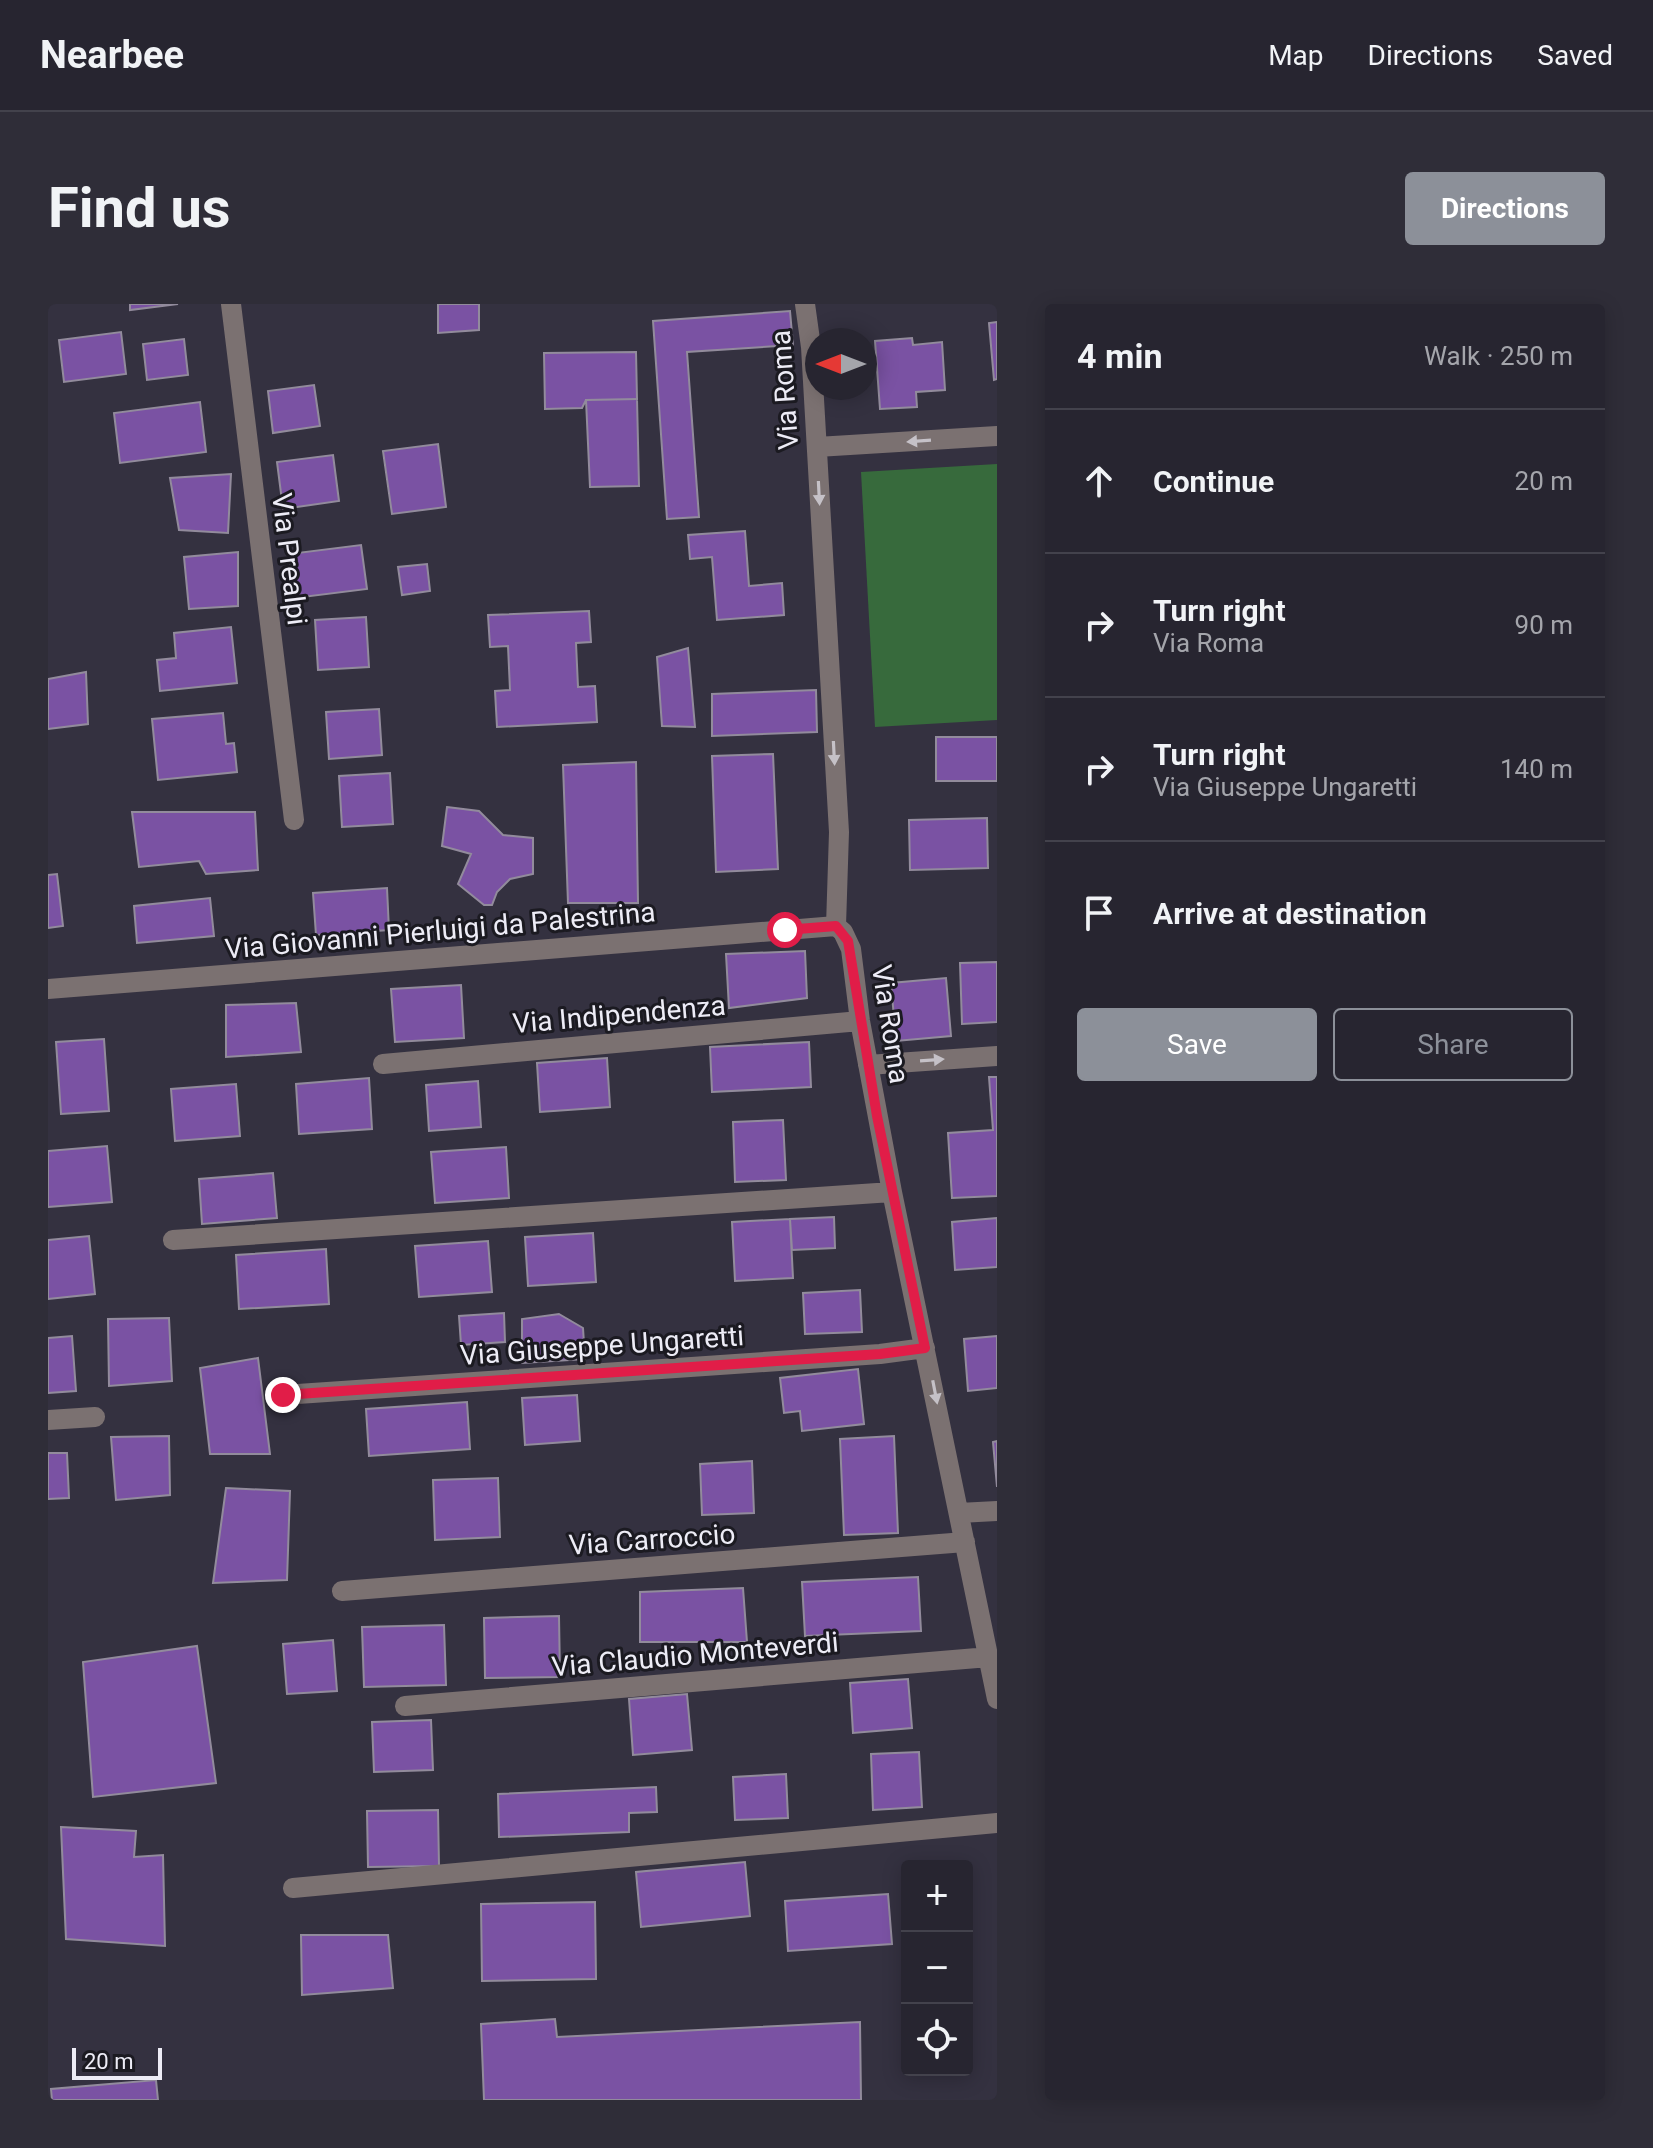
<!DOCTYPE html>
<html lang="en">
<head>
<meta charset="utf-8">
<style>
	body { margin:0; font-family:Roboto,sans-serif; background:#2f2d38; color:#f1f3f6 }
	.controls { position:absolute; right:24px; bottom:24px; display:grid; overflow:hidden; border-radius:8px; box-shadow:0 4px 20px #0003 }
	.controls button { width:72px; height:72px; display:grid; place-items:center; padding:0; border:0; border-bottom:2px solid #43424c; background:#272530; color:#f1f3f6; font:40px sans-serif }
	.compass { position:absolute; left:757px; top:24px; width:72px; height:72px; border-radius:50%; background:#272530; box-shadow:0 4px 20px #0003; rotate:270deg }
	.scale { position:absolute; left:24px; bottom:20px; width:90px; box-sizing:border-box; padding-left:8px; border:4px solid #edecf6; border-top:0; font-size:22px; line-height:28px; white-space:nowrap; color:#edecf6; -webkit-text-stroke:6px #1b1a21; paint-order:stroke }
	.stop { position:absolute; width:24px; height:24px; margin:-18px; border:6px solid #e11d48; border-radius:50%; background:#fff }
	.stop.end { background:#e11d48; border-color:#fff; box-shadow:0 2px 8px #0008 }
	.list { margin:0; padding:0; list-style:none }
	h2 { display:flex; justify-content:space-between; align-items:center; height:104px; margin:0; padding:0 32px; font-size:34px }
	h2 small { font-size:26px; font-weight:400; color:#a4a5ab }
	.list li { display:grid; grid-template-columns:52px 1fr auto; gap:24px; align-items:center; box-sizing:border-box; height:144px; padding:0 32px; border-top:2px solid #43424c }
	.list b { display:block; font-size:30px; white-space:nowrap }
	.list p { margin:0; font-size:26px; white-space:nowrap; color:#a4a5ab }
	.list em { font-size:26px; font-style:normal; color:#a4a5ab }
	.actions { display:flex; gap:16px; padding:24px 32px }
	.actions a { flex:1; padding:18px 0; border:2px solid #8c9099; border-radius:8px; text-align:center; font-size:28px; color:#8c9099 }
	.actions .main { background:#8c9099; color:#fff }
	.icon { flex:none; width:44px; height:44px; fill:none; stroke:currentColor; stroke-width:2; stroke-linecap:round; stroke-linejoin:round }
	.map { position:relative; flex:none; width:949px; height:1796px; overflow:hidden; border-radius:8px }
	header { display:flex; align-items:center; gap:48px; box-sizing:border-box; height:112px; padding:0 40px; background:#272530; border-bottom:2px solid #43424c }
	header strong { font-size:38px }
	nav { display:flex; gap:44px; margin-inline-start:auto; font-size:28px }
	.intro { display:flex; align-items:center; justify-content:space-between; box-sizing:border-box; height:192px; padding:0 48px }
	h1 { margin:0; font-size:56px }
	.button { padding:20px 36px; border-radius:8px; background:#8c9099; color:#fff; font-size:28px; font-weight:700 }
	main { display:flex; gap:48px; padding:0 48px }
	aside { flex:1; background:#272530; border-radius:8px; box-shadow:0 4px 20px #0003 }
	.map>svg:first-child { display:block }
	.green { fill:#376a3c }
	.building { fill:#7a52a3; stroke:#928b9c; stroke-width:2 }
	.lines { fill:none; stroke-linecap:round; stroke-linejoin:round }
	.minor { stroke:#7b7171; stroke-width:20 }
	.oneway { fill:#c5c1c7 }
	.route { stroke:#e11d48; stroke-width:10 }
	.labels { text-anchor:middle; stroke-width:6; stroke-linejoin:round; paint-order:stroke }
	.street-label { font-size:28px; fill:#edecf6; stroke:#1b1a21 }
</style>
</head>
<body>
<header>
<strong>Nearbee</strong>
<nav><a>Map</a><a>Directions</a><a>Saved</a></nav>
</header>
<div class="intro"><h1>Find us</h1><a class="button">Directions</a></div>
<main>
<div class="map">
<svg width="949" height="1796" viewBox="0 0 949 1796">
	<rect width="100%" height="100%" fill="#343140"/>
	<path class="green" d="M949 160V416L827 423 813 168Z"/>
	<path class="building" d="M82 0H130L82 6Z
		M390 0H431V26L390 29Z
		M742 7 745 41 639 48 651 213 619 215 605 17Z
		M949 18V75L946 76 941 19Z
		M73 28 78 70 16 78 11 36Z
		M864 34 865 41 894 38 897 86 868 88 869 103 832 105 827 37Z
		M136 35 140 71 99 76 95 40Z
		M588 48 589 95 538 96 534 104 497 105 496 49Z
		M266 81 272 122 225 129 220 87Z
		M589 95 591 182 542 183 538 96Z
		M152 98 158 148 72 159 66 109Z
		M390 140 398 203 344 210 335 147Z
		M285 151 291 197 235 205 229 158Z
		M183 170 180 229 131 226 122 174Z
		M697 227 701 282 734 279 736 311 669 316 664 253 642 255 640 231Z
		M313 241 319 285 247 294 241 250Z
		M190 248V302L141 305 136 253Z
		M379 260 382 287 354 291 350 263Z
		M541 307 543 338 528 339 530 383 547 382 549 418 449 423 447 387 462 386 460 342 442 343 440 311Z
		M318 313 321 363 270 366 267 316Z
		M183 323 189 379 112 387 109 356 128 354 126 329Z
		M640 344 647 423 614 422 609 353Z
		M38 368 40 420 0 425V375Z
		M768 386 769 428 664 432V390Z
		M331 405 334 451 281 455 278 408Z
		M175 409 178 440 186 439 189 468 110 476 104 415Z
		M888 433H949V477H888Z
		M725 450 730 565 668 568 664 452Z
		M588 458 590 599H520L515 461Z
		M342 469 345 520 294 523 291 472Z
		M399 503 431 507 455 531 485 534V570L462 575 449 588 444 601H436L410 580 423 550 394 542Z
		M84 508H207L210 566 158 570 151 557 91 563Z
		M939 514 940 564 862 566 861 516Z
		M9 570 15 622 0 624V571Z
		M339 584 341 626 268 631 265 589Z
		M162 594 166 632 89 639 86 602Z
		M757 647 759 694 681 704 678 650Z
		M949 658V718L914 720 912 659Z
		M898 674 903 732 848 737 843 679Z
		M413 681 416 734 347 738 343 685Z
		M248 699 253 748 178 753V701Z
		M56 735 61 807 13 810 8 738Z
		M761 738 763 783 664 788 662 743Z
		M559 754 562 803 492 808 489 759Z
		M941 773H949V892L904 894 900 829 945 826Z
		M321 774 324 825 251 830 248 780Z
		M430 777 433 823 381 827 378 781Z
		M188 780 192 832 127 837 123 785Z
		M735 816 738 876 687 878 685 818Z
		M59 842 64 898 0 903V847Z
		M458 843 461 894 387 899 383 848Z
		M225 869 229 914 154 920 151 875Z
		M786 913 787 944 744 946 742 915Z
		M949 914V963L907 966 904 918Z
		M742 915 745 974 687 977 684 918Z
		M545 929 548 978 480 982 477 933Z
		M41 932 47 990 0 995V936Z
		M440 937 444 988 371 993 367 942Z
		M278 945 281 1000 191 1005 188 951Z
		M812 986 814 1028 757 1030 755 989Z
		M456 1009 457 1038 413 1041 411 1012Z
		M511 1010 535 1024 537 1055 474 1059V1015Z
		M121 1014 124 1077 61 1082 60 1015Z
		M24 1032 28 1087 0 1089V1034Z
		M949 1032V1084L920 1087 916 1035Z
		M210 1054 222 1150H162L152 1064Z
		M810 1065 816 1120 754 1127 752 1107 736 1109 732 1074Z
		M529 1091 532 1137 477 1141 474 1094Z
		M419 1098 422 1145 321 1152 318 1105Z
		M121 1132 122 1191 68 1196 63 1133Z
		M846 1132 850 1229 796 1231 792 1135Z
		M949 1137V1183L945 1138Z
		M0 1149H19L21 1194 0 1195Z
		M704 1157 706 1209 654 1211 652 1160Z
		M450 1174 452 1233 387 1236 385 1176Z
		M178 1184 242 1187 239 1276 165 1279Z
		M870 1273 873 1327 757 1332 754 1278Z
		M695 1284 699 1338H592V1288Z
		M511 1312 512 1373 437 1374 436 1314Z
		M396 1321 398 1381 316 1383 314 1323Z
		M285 1336 289 1387 239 1390 235 1340Z
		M149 1342 168 1479 45 1493 35 1358Z
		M860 1375 864 1424 805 1429 802 1379Z
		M639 1390 644 1446 585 1451 581 1395Z
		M383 1416 385 1466 326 1468 324 1418Z
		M871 1448 874 1503 825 1506 823 1450Z
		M738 1470 740 1514 687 1516 685 1473Z
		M608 1483 609 1508 581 1509V1528L451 1533 450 1490Z
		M390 1506 391 1562 320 1563 319 1507Z
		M13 1523 88 1527 86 1553 115 1551 117 1642 18 1635Z
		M697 1558 702 1612 593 1623 588 1568Z
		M840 1590 844 1640 740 1647 737 1597Z
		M547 1598 548 1675 434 1677 433 1600Z
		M253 1631H340L345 1684 254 1691Z
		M507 1715 509 1733 812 1718 813 1796H436L433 1720Z
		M108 1776 110 1796H4L3 1785Z"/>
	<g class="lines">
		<path class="minor" d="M183 0 246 516
			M757 0 763 43 791 528 788 622 795 628 803 645 812 717 844 888 949 1395
			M769 143 949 132
			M0 685 788 622
			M335 760 812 717
			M820 761 949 752
			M125 936 844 888
			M235 1091 832 1050 877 1044
			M0 1116 47 1113
			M911 1209 949 1207
			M294 1287 917 1238
			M357 1402 941 1353
			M245 1584 949 1519"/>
	</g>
	<defs><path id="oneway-solid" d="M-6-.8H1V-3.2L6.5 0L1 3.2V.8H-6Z" transform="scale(2)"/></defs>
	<g class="oneway">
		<use href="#oneway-solid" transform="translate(871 137) rotate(176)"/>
		<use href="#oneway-solid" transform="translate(771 189) rotate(87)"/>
		<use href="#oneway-solid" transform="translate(786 449) rotate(87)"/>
		<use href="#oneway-solid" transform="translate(884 756) rotate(-4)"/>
		<use href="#oneway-solid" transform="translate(887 1088) rotate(79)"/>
	</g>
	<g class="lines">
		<path class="route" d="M235 1091 832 1050 877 1044 829 812 800 637 788 622 737 626"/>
	</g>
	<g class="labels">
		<g class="street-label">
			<text transform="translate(736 86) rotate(-94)" y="10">Via Roma</text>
			<text transform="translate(242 255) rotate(83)" y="10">Via Prealpi</text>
			<text transform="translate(392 626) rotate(-5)" y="10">Via Giovanni Pierluigi da Palestrina</text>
			<text transform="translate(571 710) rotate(-5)" y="10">Via Indipendenza</text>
			<text transform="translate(843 720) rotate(81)" y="10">Via Roma</text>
			<text transform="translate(554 1041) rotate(-4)" y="10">Via Giuseppe Ungaretti</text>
			<text transform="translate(604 1235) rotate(-4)" y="10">Via Carroccio</text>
			<text transform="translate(647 1350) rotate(-5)" y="10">Via Claudio Monteverdi</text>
		</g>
	</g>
</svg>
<div class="controls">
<button>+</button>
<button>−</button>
<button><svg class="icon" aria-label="locate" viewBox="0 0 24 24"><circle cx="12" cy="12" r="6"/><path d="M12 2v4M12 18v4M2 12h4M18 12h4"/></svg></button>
</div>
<svg class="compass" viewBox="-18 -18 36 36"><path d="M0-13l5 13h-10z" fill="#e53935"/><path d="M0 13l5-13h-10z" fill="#a4a5ab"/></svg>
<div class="scale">20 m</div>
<div class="stop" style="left:737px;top:626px"></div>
<div class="stop end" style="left:235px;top:1091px"></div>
</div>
<aside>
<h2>4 min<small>Walk · 250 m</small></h2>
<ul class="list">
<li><svg class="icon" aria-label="ahead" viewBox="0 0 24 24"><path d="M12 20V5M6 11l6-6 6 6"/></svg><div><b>Continue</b></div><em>20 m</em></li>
<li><svg class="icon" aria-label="right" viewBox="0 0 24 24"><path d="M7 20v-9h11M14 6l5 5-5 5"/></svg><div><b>Turn right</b><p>Via Roma</p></div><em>90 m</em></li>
<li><svg class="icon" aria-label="right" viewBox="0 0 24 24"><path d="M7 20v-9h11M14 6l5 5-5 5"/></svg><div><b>Turn right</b><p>Via Giuseppe Ungaretti</p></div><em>140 m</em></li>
<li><svg class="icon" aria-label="arrive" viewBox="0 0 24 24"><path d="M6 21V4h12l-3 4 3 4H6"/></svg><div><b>Arrive at destination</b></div></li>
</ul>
<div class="actions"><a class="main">Save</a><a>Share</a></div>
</aside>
</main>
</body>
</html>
